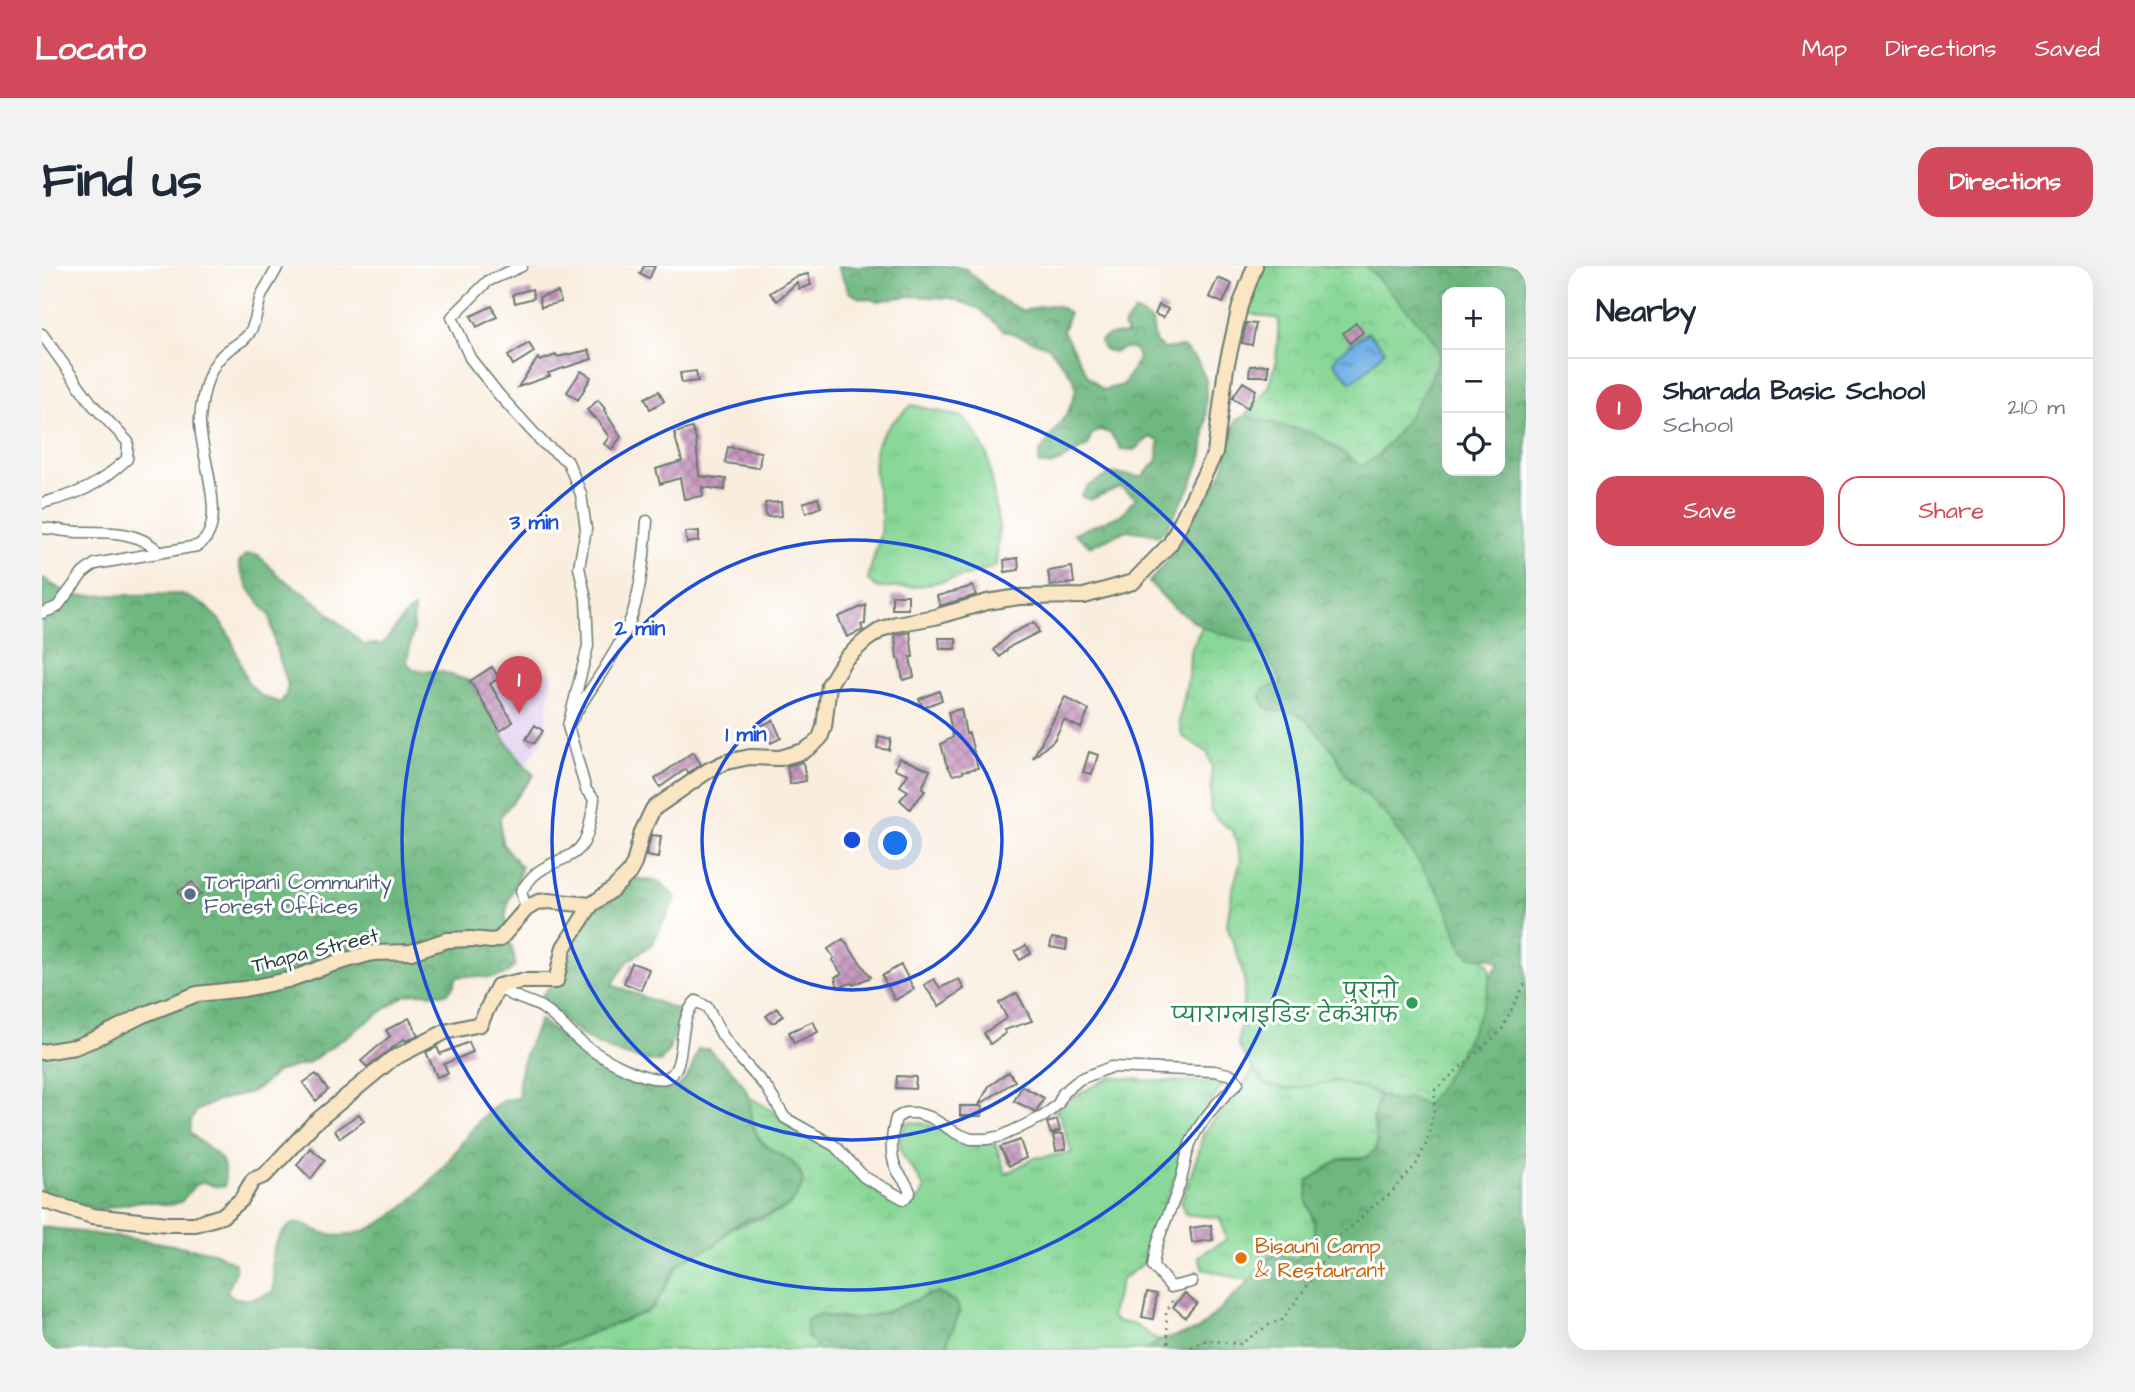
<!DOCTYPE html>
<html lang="en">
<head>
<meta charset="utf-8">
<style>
	body { margin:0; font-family:"Architects Daughter","Playpen Sans Deva",sans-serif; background:#f2f2f3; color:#1f2937 }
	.controls { position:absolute; right:21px; top:21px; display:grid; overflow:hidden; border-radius:14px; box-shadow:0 7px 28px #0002 }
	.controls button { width:63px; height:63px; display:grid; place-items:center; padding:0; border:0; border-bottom:2px solid #e0e1e3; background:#fff; color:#1f2937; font:35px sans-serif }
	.you { position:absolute; left:854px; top:578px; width:24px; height:24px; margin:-18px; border:5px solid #fff; border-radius:50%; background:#1a73e8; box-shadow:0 0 0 10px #1a73e833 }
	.badge { display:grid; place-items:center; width:46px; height:46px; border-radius:50%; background:#d1495b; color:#fff; font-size:23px; font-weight:700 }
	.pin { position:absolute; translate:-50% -58px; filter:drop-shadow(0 2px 4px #0008) }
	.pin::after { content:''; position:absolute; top:37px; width:24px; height:21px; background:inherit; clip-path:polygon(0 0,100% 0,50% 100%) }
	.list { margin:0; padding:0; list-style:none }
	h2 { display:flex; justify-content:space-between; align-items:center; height:91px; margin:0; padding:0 28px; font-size:30px }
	h2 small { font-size:23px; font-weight:400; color:#747a83 }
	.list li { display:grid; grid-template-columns:46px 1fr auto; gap:21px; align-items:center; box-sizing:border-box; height:98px; padding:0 28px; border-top:2px solid #e0e1e3 }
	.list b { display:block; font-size:26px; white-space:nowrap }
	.list p { margin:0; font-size:23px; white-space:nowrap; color:#747a83 }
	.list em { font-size:23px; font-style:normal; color:#747a83 }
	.actions { display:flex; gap:14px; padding:21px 28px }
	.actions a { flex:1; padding:16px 0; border:2px solid #d1495b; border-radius:21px; text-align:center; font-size:24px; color:#d1495b }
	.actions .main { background:#d1495b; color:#fff }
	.icon { flex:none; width:38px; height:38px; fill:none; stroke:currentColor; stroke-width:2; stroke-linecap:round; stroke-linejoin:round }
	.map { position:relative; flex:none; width:1484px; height:1084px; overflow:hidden; border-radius:21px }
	header { display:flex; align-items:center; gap:42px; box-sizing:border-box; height:98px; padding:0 35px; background:#d1495b; color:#fff }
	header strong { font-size:33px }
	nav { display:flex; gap:38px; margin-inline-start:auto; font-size:24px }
	.intro { display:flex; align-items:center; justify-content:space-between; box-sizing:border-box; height:168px; padding:0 42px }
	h1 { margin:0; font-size:49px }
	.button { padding:18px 32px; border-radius:21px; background:#d1495b; color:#fff; font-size:24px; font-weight:700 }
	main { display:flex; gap:42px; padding:0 42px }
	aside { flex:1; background:#fff; border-radius:21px; box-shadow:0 7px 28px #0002 }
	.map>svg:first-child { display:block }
	.built { fill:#e4d3f1 }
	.grass { fill:url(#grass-tufts); stroke:#548a66; stroke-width:2 }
	.forest { fill:url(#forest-crowns); stroke:#467a5a; stroke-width:2; fill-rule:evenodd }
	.park { fill:url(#park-crowns); stroke:#548a66; stroke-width:2 }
	.water { fill:url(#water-ripples); stroke:#49778d; stroke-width:2 }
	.building { fill:url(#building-cross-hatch) }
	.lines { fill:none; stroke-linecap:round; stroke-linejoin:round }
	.street-casing { stroke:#6b7b70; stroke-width:13 }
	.secondary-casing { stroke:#6b7b70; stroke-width:18 }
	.path { stroke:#6b7b70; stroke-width:2.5; stroke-dasharray:2 5; stroke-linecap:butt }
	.street { stroke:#fff; stroke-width:10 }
	.secondary { stroke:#fbe6c4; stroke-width:14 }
	.ring { fill:none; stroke:#1d4ed8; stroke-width:3.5 }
	.service-dot { fill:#5c6f8a; stroke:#fff; stroke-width:2.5 }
	.leisure-dot { fill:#2e9e5b; stroke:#fff; stroke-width:2.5 }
	.food-dot { fill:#e8710a; stroke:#fff; stroke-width:2.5 }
	.labels { text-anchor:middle; stroke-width:6; stroke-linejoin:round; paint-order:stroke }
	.service-label { font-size:21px; fill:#4e5e75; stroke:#fff; text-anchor:start }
	.street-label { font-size:21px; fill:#1f3d34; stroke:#fff }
	.leisure-label { font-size:21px; fill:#27864d; stroke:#fff; text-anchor:end }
	.food-label { font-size:21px; fill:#c56008; stroke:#fff; text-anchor:start }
	.centre { fill:#1d4ed8; stroke:#fff; stroke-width:3.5 }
	.ring-label { font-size:21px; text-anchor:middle; font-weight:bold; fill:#1d4ed8; stroke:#fff; stroke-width:6; stroke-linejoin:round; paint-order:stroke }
</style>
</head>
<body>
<header>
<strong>Locato</strong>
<nav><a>Map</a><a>Directions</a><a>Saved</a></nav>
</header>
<div class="intro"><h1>Find us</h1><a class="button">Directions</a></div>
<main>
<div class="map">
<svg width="1484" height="1084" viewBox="0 0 1484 1084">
	<defs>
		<pattern id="grass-tufts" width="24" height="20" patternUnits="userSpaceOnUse" patternTransform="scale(1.75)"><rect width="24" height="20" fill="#89d897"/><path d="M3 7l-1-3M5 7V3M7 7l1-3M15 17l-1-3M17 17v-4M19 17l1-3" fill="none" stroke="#76ba83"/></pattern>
		<pattern id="forest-crowns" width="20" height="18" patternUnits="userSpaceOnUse" patternTransform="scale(1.75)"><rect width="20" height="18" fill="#6eb880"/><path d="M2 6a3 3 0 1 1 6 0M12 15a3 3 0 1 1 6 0" fill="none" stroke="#5a976a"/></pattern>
		<pattern id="park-crowns" width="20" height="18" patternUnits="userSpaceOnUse" patternTransform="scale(1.75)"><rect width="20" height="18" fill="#89d897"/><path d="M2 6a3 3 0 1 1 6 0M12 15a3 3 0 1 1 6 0" fill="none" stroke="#76ba83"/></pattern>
		<pattern id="water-ripples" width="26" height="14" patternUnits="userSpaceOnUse" patternTransform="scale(1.75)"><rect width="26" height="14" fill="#73b1e6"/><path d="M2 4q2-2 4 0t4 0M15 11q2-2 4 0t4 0" fill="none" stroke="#5e91bb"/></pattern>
		<pattern id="building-cross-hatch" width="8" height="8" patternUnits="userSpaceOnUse" patternTransform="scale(1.75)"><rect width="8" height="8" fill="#c898c0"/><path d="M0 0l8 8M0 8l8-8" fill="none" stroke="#a27d9d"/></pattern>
	</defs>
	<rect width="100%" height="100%" fill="#fff"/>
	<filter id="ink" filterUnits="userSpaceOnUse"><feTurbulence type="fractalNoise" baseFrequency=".0143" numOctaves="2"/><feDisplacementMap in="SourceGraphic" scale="14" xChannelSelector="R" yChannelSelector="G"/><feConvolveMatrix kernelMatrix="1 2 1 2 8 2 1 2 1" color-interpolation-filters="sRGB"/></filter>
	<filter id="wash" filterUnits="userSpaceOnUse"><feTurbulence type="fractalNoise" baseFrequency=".00686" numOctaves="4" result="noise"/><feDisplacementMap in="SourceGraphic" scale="28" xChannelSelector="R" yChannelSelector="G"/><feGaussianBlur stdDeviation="1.57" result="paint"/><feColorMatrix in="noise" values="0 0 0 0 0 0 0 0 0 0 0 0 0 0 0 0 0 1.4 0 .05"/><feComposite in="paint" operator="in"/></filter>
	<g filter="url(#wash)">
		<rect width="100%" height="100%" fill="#f9edde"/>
		<path class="built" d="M450 401 511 407 502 472 483 500 458 465 428 415Z"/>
		<path class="grass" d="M870 139 920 151 934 167 946 191 957 262 954 300 928 309 873 321 836 322 826 314C829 297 838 276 839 261 841 249 837 235 835 223 827 177 836 168 870 139Z
			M1211 804 1225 819 1248 823 1294 815 1325 823 1337 830 1331 852 1335 874 1334 884 1323 892 1298 893 1266 915 1265 935 1272 956V974L1254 995 1236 987 1227 992 1208 1015 1161 1003 1157 990 1184 974 1178 952 1143 948 1139 936 1157 886 1161 867 1194 829Z
			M1069 811 1111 815 1183 816 1145 872 1135 906 1111 970 1105 995 1079 1014 1069 1050 1074 1055 1093 1059 1117 1075 1105 1084H914L905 1076 914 1056 886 1028 857 1042 817 1053 787 1051 772 1084H469L483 1079 515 1080 604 1046 612 1040 635 1001 642 994 677 976 689 962 739 945 748 939 749 895C712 875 713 872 707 831L729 844 741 855 797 889 826 920 837 928 866 940 879 931 882 923C874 898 844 889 865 856L881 857 892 861 917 875 930 879 953 877 964 908 992 892 1030 887 1017 848 1012 846 1027 833Z"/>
		<path class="forest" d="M795 0H911L924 3 954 31 981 45C999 41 1014 33 1027 48L1021 65 1046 110 1061 124 1081 119 1097 93 1093 83 1082 82 1073 86 1063 84 1058 75 1067 69 1086 68 1081 61 1093 45 1110 55 1113 76 1121 83 1141 81 1155 94 1164 114V156L1161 189 1147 223 1125 261 1117 269 1085 264 1048 280 1032 267 1079 249 1094 232 1078 221 1048 234 1039 230 1045 221 1070 207 1100 211 1116 194 1117 175 1108 171 1092 184 1079 183 1068 167 1058 164 1049 169 1046 180 1009 200 997 198V188L1027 144 1034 124 1032 113 1007 81 961 64 938 43 909 32 866 30 836 35 816 31 807 26Z
			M1324 0H1484V1084H1105L1117 1075 1156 1064 1208 1015 1227 992 1236 987 1254 995 1272 974V956L1265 935 1266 915 1298 893 1323 892 1334 884 1335 874 1331 852 1337 830 1356 836 1458 697 1450 692 1429 691 1421 685 1401 633 1305 511 1291 484 1264 454 1254 447 1233 445 1224 442 1219 432 1221 423 1240 417 1130 340 1107 316 1128 292 1167 225C1190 203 1181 180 1194 154L1203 150 1274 168 1300 185 1310 195 1337 189 1375 137 1392 105 1385 66ZM1405 26H1458V205H1405Z
			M215 288 237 310 271 333 322 379 341 378 364 348 372 343 371 364 365 396 371 404 400 406 428 415C447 447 466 483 492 509L458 551 460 577 479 601C476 618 465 632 464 649 463 667 472 682 473 699 457 721 437 706 415 711L411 721 404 728 372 727 362 730 266 797 234 806 218 821 209 826 174 835 154 845 149 855 148 866C169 890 187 883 182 921L172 920 162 916 152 920 139 936 129 939 98 935 56 944 0 927V311C11 320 22 326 36 330L140 328 158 337 166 342 180 357 190 375 205 415 212 423 219 430 238 437 244 429 246 419 233 379 228 350 209 326 199 307 197 297 203 289Z
			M586 611 618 616 634 632 610 678 585 696 570 719 639 745 627 784 618 796C596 795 563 784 544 772 527 762 512 746 497 733L525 699 548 648Z
			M498 753C513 766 528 781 543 793 557 804 614 829 630 823 647 817 651 799 656 783H666C681 798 701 811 707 832 710 845 708 862 717 873 728 887 749 889 758 906 762 913 761 919 757 926 743 954 711 946 689 962 683 967 680 974 674 978 664 985 650 987 641 995 624 1009 623 1033 604 1046L515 1080 483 1079 469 1084H0V961L113 976 172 986 193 997V1007L185 1027C201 1038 215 1032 231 1026 235 1010 225 994 233 979 253 941 262 964 290 969 298 971 314 968 322 965 351 954 376 930 397 906 417 885 435 848 461 835 466 833 472 833 477 832 474 801 486 781 498 753Z
			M896 1027 914 1036 918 1046 905 1076 914 1084H772L774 1078 765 1071V1054L777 1048C804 1057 834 1051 859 1040 872 1035 883 1028 896 1027Z"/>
		<path class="park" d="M1220 0H1324L1386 66 1397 85C1393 116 1359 164 1338 187 1333 192 1326 196 1320 200L1274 168 1203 150 1227 121 1234 97 1237 53 1199 46Z
			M1160 361 1219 380 1240 417 1221 423 1219 432 1224 442 1233 445 1254 447 1264 454 1291 484 1305 511 1346 551 1401 633 1421 685 1429 691C1484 686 1403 816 1384 839L1365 832 1356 836 1325 823 1294 815 1247 823 1225 819 1211 804 1196 779 1203 718 1198 696 1185 659 1190 626 1199 594 1191 565 1177 555 1168 544 1170 499 1165 486 1140 470 1137 455 1147 408 1148 385Z"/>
		<path class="water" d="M1326 66 1343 84 1325 104 1309 116 1292 97 1296 88Z"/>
		<g id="blocks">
			<path class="building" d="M602 0H613L607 13 598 8Z
				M766 8 769 19 757 23 755 16 735 35 728 27 753 11Z
				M1176 12 1190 18 1181 37 1167 31Z
				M490 23 492 32 473 37 471 28Z
				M516 26 519 36 499 41 497 31Z
				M1117 39 1126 43 1121 52 1113 48Z
				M450 40 455 51 435 61 429 50Z
				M1204 57 1214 58 1210 79 1200 77Z
				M1314 57 1321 66 1308 77 1301 67Z
				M487 77 492 86 471 99 466 90Z
				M547 84 550 93 506 107 508 110 476 121 496 92 498 95 514 89 515 91Z
				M1226 99V110H1207L1208 100Z
				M539 105 549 111 536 134 525 126Z
				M654 105 656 115 640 117 638 107Z
				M1201 116 1214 124 1206 142 1190 132Z
				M617 125 622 135 608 143 603 132Z
				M556 134 563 143 562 144 579 171 570 183 562 178 567 171 553 151 552 152 545 144Z
				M650 162 654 174 657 210 684 213 683 224 660 221 661 230 642 233 638 212 618 218 614 203 640 195 632 167Z
				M686 181 719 186 717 202 683 197Z
				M776 232 779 241 764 247 761 237Z
				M739 236 740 250 724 251 723 237Z
				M657 265V275L645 277 643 266Z
				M976 292 977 304 963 306 962 294Z
				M1030 301 1032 317 1008 320 1006 305Z
				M931 320 934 329 898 340 895 330Z
				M850 329H866V343H850Z
				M824 339 823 358 819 359 821 364 805 371 796 351Z
				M992 356 997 366 969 380 958 391 952 384 968 368Z
				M868 366 871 391H868L872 411 861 414 857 393H855L853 369Z
				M897 372H914V383H898Z
				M450 401 457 412 448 418 471 456 458 465 428 415Z
				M897 425 900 434 881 442 877 433Z
				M1023 431 1047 444 1039 462 1022 454 1012 474 991 492Z
				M919 443 924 468 927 467 936 502 921 505V507L911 509 904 497 899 478 911 471 906 446Z
				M731 454 739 472 729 477 720 459Z
				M493 459 501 465 492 478 484 473Z
				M837 470 849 473 847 484 835 482Z
				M651 486 659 498 646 507 644 503 618 521 613 513Z
				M1047 486 1056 489 1050 508 1041 506Z
				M857 492 888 504 880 522 883 525 868 543 858 534 866 525 858 520 866 508 853 503Z
				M761 496 764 515 748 518 745 500Z
				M609 569 619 570 616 592 604 590Z
				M150 616 159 628 145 638 136 626Z
				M1010 672 1025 674 1024 684 1008 681Z
				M801 673 829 711 811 719 810 717 796 721 793 711 800 708 790 694 792 692 786 683Z
				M984 679 989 687 978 694 973 686Z
				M590 697 607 703 599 724 582 717Z
				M859 699 872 723 853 734 840 710Z
				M892 713 898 722 917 713 922 723 897 740 882 719Z
				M975 727 990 755 962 764 964 767 948 778 942 767 965 752 957 737Z
				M735 742 741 750 733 756H729L724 750Z
				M367 752 376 769 364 775 362 773 325 801 319 795 348 770 344 764Z
				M771 755 776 766 752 777 747 766Z
				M427 776 431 786 402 798 406 807 395 811 384 786 395 781 398 788Z
				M967 806 973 815 937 839 947 820Z
				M274 808 286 824 274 835 261 817Z
				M855 810 874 811 873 823 854 822Z
				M980 820 1002 832 994 846 972 835Z
				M918 840H940V850H918Z
				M317 848 322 855 298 872 293 864Z
				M1015 854 1018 865 1009 868 1005 857Z
				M1021 868 1024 883 1014 885 1011 869Z
				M978 874 984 892 967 900 958 881Z
				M268 882 283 894 269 913 255 899Z
				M1169 959 1171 974 1150 977 1148 962Z
				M1105 1026 1115 1028 1111 1053 1100 1051Z
				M1143 1027 1155 1037 1143 1051 1131 1041Z"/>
		</g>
	</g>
	<g filter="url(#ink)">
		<use href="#blocks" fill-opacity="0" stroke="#6b7b70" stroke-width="2"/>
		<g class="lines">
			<defs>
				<path id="street" d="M480 0 446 15 410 51 428 92 458 130 501 177 526 196 539 228 544 263 537 301 544 333 546 380 526 460
					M0 68 50 138 86 176 85 193C54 221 39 227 0 237
					M0 262C15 263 30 267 44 266 70 266 98 266 117 286
					M0 347 15 341 41 307 53 298 155 280C190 261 156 185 158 153 160 130 166 99 185 85 193 78 204 75 209 64 215 53 215 40 220 28 225 19 231 10 236 0
					M484 643 479 625C486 616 491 608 502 602 517 593 533 592 542 576 549 563 550 546 552 533L544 524 526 460C544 427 570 396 585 362 598 334 603 286 605 255
					M456 720C469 732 485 733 499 741 515 751 526 766 540 777 555 789 610 822 628 810 645 798 634 754 654 735L665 741 680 769 694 788 725 822 743 852 793 880 822 911 862 933 868 926C865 916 858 911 854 902 847 887 850 867 854 852L863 847H874L888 851 914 867 929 873H945L960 870 1002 850 1016 838 1021 827 1038 813 1069 801 1172 805 1190 809 1196 817C1178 833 1159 853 1149 876 1143 890 1142 908 1136 923 1127 950 1114 970 1111 1000L1129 1021 1150 1016"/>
				<path id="secondary" d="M0 786 33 781 53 773 101 749 155 728 202 723 246 714 291 698 330 687 369 686 405 674 429 673 450 675 458 673 484 643 496 636 506 635 549 639
					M0 934 50 950 126 958H153L180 950 199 934 211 914 223 909 271 858 350 793 403 766 438 758 456 720 479 715H514L522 681 549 639 571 623 587 607 592 598 600 566 611 543 667 504 684 496 708 491 738 492 762 485 772 478 778 472 782 461 787 419 803 393 824 374 840 363 854 358 893 351 945 336 977 331 1042 330 1091 316 1128 278 1173 187 1184 102 1198 40 1213 0"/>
			</defs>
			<use href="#street" class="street-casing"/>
			<use href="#secondary" class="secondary-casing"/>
			<path class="path" d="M1127 1084 1124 1047 1131 1033
				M1143 1084 1165 1074 1198 1078 1228 1058 1240 1054 1265 1020 1277 998 1290 987 1295 971 1313 958 1331 940 1346 930 1374 899 1385 876 1392 844 1393 824 1459 765 1484 715"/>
			<use href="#street" class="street"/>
			<use href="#secondary" class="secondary"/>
		</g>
	</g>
	<g class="ring">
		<circle cx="810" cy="574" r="150"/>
		<circle cx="810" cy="574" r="300"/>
		<circle cx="810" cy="574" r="450"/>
	</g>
	<circle class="service-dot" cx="148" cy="628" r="7"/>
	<circle class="leisure-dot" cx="1370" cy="737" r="7"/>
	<circle class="food-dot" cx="1199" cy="992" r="7"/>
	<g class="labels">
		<g class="service-label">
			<text x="162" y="623">Toripani Community<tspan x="162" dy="24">Forest Offices</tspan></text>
		</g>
		<g class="street-label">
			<text transform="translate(273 684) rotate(-14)" y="7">Thapa Street</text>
		</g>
		<g class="leisure-label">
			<text x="1356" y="732">पुरानो<tspan x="1356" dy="24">प्याराग्लाइडिङ टेकऑफ</tspan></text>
		</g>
		<g class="food-label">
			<text x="1213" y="987">Bisauni Camp<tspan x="1213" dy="24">&amp; Restaurant</tspan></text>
		</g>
	</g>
	<circle cx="810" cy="574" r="10" class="centre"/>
	<g class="ring-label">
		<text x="492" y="263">3 min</text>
		<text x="598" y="369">2 min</text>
		<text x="704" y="475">1 min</text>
	</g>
</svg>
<div class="controls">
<button>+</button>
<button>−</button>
<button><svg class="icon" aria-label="locate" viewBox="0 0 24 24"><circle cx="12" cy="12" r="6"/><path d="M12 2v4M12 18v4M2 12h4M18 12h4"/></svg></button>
</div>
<div class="you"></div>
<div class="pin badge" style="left:477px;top:448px">1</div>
</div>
<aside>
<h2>Nearby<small></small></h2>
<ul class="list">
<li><span class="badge">1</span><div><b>Sharada Basic School</b><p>School</p></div><em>210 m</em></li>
</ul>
<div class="actions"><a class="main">Save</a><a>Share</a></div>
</aside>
</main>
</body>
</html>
